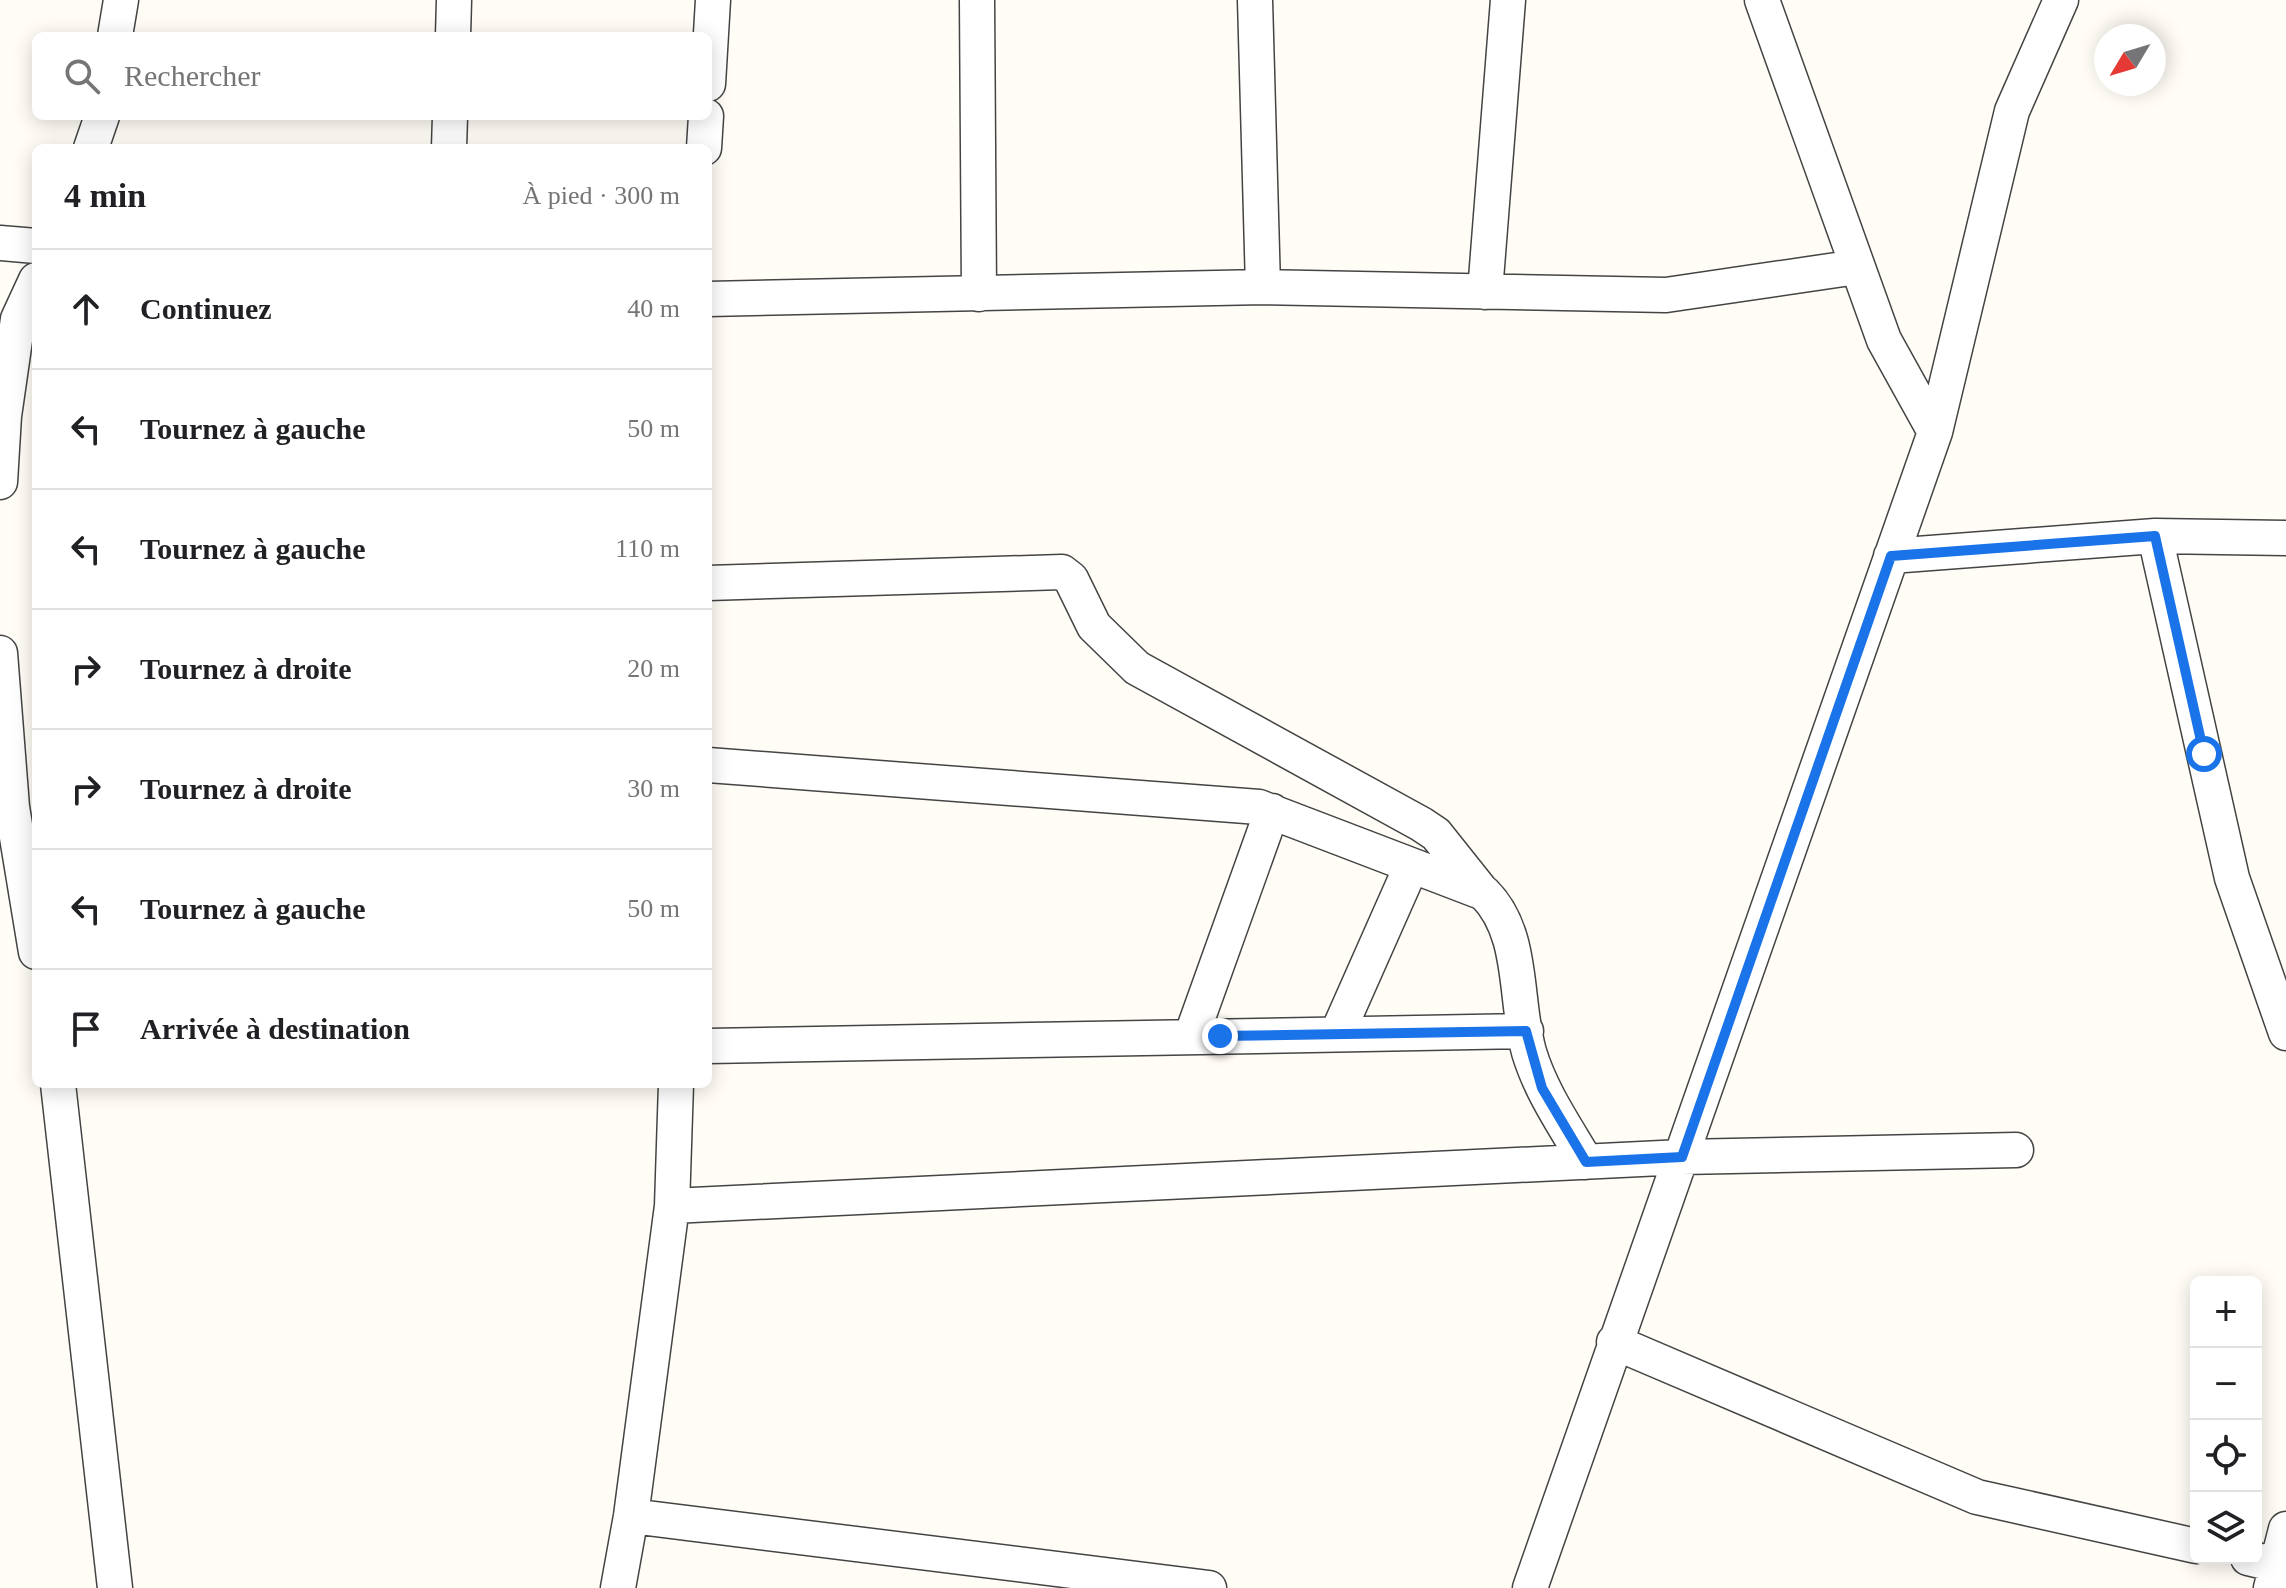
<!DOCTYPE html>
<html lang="fr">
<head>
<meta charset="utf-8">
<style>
	body { margin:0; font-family:Georgia,serif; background:#f2f2f2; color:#202124 }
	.controls { position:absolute; right:24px; bottom:24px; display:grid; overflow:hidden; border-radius:12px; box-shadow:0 4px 20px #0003 }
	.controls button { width:72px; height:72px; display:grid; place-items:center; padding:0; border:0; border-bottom:2px solid #e0e0e0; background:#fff; color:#202124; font:40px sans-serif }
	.compass { position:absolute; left:2094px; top:24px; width:72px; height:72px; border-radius:50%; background:#fff; box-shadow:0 4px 20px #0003; rotate:232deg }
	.stop { position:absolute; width:24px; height:24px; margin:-18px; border:6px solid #1a73e8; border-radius:50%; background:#fff }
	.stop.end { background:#1a73e8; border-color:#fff; box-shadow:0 2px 8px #0008 }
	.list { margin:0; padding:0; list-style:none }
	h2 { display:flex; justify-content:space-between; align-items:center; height:104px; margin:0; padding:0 32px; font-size:34px }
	h2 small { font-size:26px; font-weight:400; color:#757577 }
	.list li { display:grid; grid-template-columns:52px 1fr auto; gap:24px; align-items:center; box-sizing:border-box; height:120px; padding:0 32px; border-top:2px solid #e0e0e0 }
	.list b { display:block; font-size:30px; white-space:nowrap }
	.list em { font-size:26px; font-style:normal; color:#757577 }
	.icon { flex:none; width:44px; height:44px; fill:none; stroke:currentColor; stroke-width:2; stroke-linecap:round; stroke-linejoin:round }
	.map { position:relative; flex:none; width:2286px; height:1588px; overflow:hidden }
	.search { position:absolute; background:#fff; box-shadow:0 4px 20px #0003; left:32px; top:32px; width:680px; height:88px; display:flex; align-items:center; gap:20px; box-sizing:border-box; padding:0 28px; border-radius:12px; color:#757577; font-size:30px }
	.panel { position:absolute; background:#fff; box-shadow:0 4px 20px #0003; left:32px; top:144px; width:680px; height:944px; border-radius:12px }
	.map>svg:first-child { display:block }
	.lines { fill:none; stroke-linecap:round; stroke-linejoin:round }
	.minor-casing { stroke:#444; stroke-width:37 }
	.minor { stroke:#fff; stroke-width:34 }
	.route { stroke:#1a73e8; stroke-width:10 }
</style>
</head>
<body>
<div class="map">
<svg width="2286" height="1588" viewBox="0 0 2286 1588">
	<rect width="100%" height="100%" fill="#fffdf5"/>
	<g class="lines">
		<defs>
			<path id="minor" d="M977 0 979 294
				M1255 0 1263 287
				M1762 0 1884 340 1935 432
				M115 36 121 0
				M453 36 454 0
				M708 84 713 0
				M91 148 102 116
				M449 148 450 116
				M704 148 706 116
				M0 243 36 246
				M1485 292 1508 0
				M708 299 1263 287 1666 295 1857 267
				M0 482 4 416 18 319 36 280
				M2155 536 2232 878 2286 1033
				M1891 556 2155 536 2286 538
				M708 583 1062 572 1071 579 1094 626 1137 668 1421 824 1436 834 1483 893
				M0 653 12 807 36 952
				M708 765 1259 807 1484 893C1525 934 1514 999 1529 1052 1541 1092 1565 1126 1586 1162
				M1337 1034 1411 867
				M1191 1037 1272 811
				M708 1046 1526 1031
				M58 1084 115 1588
				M672 1206 1682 1157 2016 1150
				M1614 1342 1977 1497 2196 1546
				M631 1516 1209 1588
				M2248 1558 2277 1565
				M618 1588 631 1516 672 1206 676 1084
				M1530 1588 1935 432 2012 111 2061 0
				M2271 1588 2286 1529"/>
		</defs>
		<use href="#minor" class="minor-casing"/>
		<use href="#minor" class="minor"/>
	</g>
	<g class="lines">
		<path class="route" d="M1220 1036 1526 1031 1542 1088 1586 1162 1682 1157 1891 556 2155 536 2204 754"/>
	</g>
</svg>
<div class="controls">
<button>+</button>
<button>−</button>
<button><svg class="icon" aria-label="locate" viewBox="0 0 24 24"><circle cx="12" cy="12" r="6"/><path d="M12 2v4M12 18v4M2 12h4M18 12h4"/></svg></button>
<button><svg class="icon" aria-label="layers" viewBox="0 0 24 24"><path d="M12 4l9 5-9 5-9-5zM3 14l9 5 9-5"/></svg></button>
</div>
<svg class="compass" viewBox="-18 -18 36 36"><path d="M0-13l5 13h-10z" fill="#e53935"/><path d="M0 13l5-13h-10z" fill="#757577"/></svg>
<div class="stop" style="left:2204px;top:754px"></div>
<div class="stop end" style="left:1220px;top:1036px"></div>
<div class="search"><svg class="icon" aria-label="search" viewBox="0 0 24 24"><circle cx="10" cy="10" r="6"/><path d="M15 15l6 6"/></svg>Rechercher</div>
<section class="panel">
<h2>4 min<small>À pied · 300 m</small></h2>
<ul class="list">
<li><svg class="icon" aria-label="ahead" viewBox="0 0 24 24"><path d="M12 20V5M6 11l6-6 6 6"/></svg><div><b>Continuez</b></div><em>40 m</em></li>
<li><svg class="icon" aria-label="left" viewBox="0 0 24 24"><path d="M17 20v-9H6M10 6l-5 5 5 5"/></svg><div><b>Tournez à gauche</b></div><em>50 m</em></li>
<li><svg class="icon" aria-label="left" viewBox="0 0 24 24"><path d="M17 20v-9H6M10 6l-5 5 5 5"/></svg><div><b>Tournez à gauche</b></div><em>110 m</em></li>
<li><svg class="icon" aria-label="right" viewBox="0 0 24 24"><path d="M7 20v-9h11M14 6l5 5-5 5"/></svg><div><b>Tournez à droite</b></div><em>20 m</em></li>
<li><svg class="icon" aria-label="right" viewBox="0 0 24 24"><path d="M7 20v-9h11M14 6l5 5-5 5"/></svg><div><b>Tournez à droite</b></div><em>30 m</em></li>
<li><svg class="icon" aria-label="left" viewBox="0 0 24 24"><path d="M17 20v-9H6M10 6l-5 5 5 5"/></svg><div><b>Tournez à gauche</b></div><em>50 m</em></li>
<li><svg class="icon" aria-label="arrive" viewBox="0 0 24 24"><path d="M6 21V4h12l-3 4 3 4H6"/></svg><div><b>Arrivée à destination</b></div></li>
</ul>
</section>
</div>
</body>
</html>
